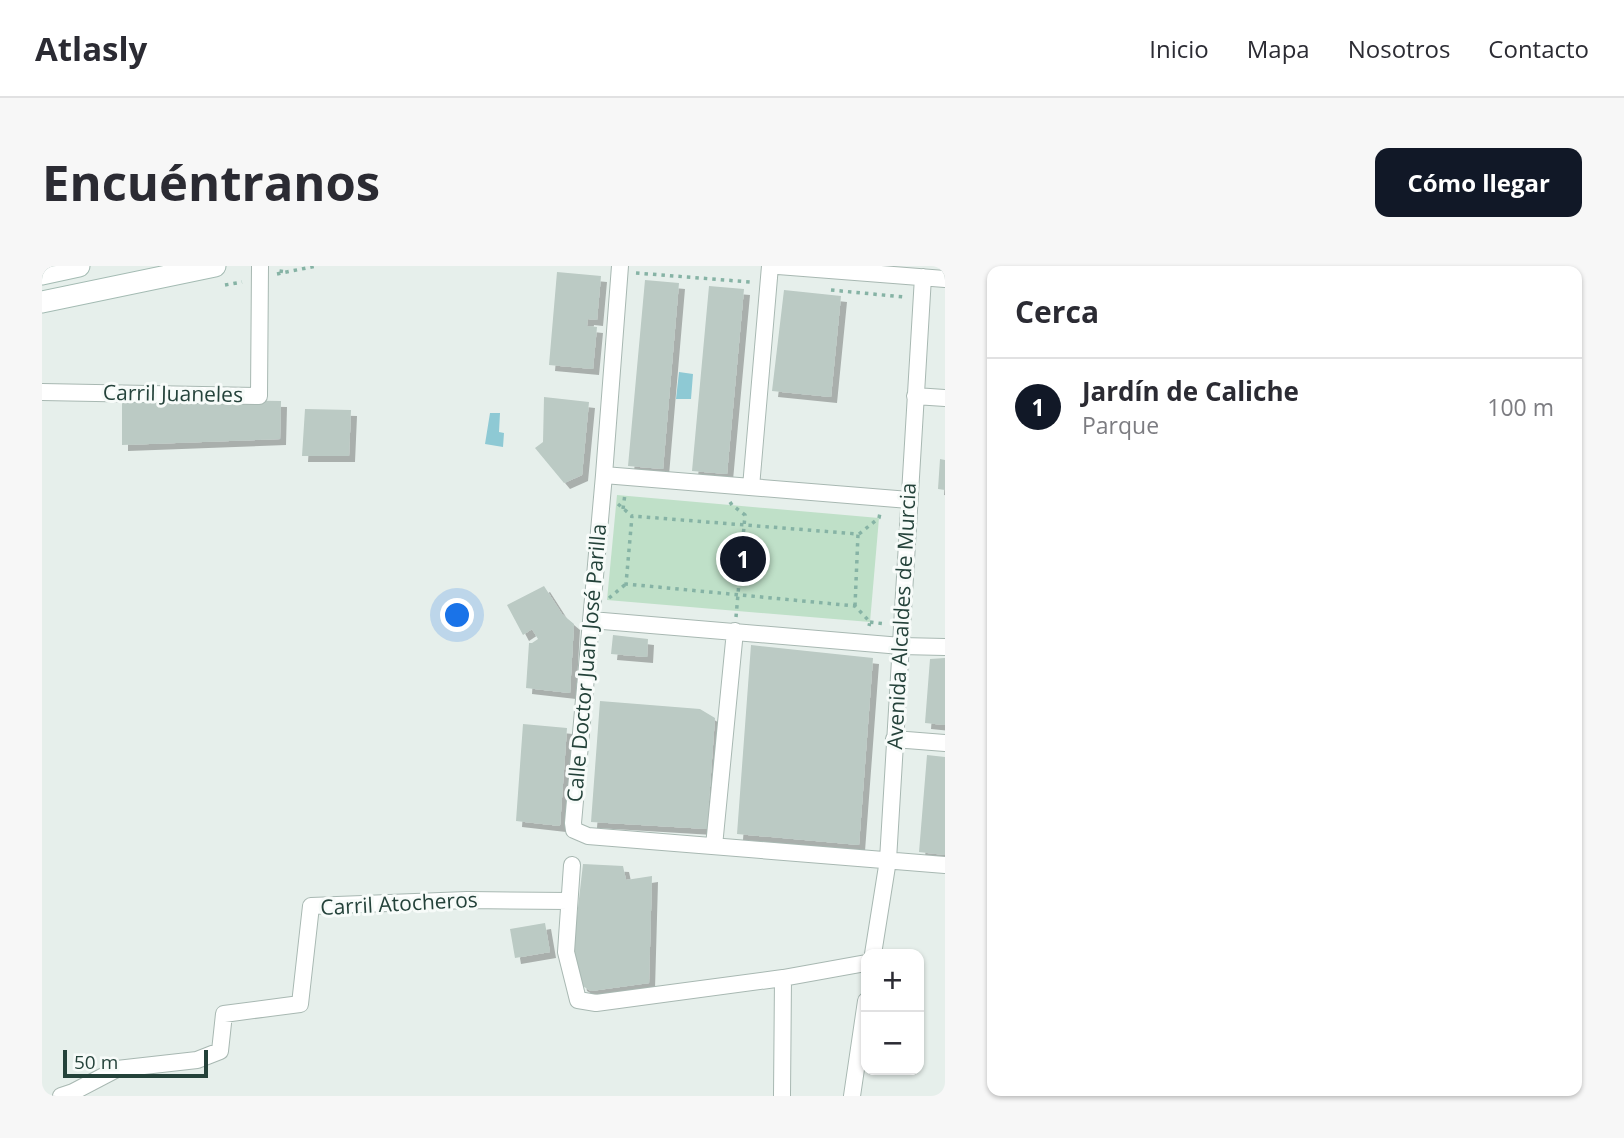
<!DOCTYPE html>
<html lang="es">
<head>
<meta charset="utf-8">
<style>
	body { margin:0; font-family:"Open Sans",sans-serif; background:#f7f7f7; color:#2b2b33 }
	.controls { position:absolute; right:21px; bottom:21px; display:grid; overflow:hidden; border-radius:14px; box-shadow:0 2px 5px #0004 }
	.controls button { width:63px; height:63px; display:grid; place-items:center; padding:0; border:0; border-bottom:2px solid #e1e1e2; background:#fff; color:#2b2b33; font:35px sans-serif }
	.scale { position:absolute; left:21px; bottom:18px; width:145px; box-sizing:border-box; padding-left:7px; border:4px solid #24423a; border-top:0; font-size:19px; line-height:24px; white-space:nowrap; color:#24423a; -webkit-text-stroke:5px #f7fbf9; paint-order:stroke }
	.you { position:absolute; left:416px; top:350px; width:24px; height:24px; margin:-18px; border:5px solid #fff; border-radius:50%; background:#1a73e8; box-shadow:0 0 0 10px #1a73e833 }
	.badge { display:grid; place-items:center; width:46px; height:46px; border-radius:50%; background:#111827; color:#fff; font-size:23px; font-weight:700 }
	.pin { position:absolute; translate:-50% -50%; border:4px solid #fff; box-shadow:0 2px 7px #0006 }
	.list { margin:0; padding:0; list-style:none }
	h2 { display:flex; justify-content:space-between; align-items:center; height:91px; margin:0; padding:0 28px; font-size:30px }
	h2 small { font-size:23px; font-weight:400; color:#7c7c81 }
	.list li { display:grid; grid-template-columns:46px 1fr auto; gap:21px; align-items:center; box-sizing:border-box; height:98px; padding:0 28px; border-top:2px solid #e1e1e2 }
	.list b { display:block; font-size:26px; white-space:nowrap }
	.list p { margin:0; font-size:23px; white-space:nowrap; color:#7c7c81 }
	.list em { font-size:23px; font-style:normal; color:#7c7c81 }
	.map { position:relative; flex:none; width:903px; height:830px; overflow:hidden; border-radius:14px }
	header { display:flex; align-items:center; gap:42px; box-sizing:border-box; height:98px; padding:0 35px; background:#fff; border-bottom:2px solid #e1e1e2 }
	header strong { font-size:33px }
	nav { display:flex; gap:38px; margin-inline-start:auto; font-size:24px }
	.intro { display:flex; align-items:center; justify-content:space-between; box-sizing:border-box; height:168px; padding:0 42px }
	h1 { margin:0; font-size:49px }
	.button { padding:18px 32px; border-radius:14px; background:#111827; color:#fff; font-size:24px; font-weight:700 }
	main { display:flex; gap:42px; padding:0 42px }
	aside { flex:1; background:#fff; border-radius:14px; box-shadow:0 2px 5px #0004 }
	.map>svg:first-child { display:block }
	.green { fill:#bfe0c8 }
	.water { fill:#8ec9d4 }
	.building { fill:#bbcac4; filter:url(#shadow) }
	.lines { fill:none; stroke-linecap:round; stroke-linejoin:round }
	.street-casing { stroke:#a8b8b2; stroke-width:18 }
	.secondary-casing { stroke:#a4bbb3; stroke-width:23 }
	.path { stroke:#86b3a5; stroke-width:3.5; stroke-dasharray:3.5 5; stroke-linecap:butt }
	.street { stroke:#fff; stroke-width:16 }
	.secondary { stroke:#fff; stroke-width:21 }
	.labels { text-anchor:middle; stroke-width:6; stroke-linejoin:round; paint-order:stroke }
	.street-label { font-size:21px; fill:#24423a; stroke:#f7fbf9 }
</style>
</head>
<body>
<header>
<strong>Atlasly</strong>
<nav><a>Inicio</a><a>Mapa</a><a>Nosotros</a><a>Contacto</a></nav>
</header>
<div class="intro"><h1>Encuéntranos</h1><a class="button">Cómo llegar</a></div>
<main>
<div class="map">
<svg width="903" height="830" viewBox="0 0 903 830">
	<defs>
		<filter id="shadow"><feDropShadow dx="6" dy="6" stdDeviation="0" flood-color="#0004"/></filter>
	</defs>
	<rect width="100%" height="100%" fill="#e6efeb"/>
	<path class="green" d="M575 229 837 252 828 356 565 334Z"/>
	<path class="water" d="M637 106 651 108 649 133H634Z
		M448 147H458L457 166 462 167 461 181 443 178Z"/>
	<path class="building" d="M515 6 559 10 555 54 546 53 545 60 555 61 551 103 507 99Z
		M603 14 637 17 621 203 586 200Z
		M667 20 702 23 685 208 650 205Z
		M742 24 799 30 789 131 730 125Z
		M502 131 547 136 540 209 522 217 493 182 501 176Z
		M80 133 239 135 238 173 80 179Z
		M263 143 309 144 307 190H260Z
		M898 193 903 194V224L896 223Z
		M502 320 520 348 532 358 528 427 484 422 487 377H490L496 373 490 363 481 369 465 339Z
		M571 369 606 373 605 391 569 388Z
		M709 379 831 392 817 579 695 568Z
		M903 392V459L883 457 888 393Z
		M558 435 658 443 673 452 665 563 549 556Z
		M481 458 525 462 518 560 474 555Z
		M885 489 903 491V589L877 586Z
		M541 598 581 600 584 614 610 610 607 717 549 725 539 719 531 685Z
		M503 657 508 686 473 692 468 663Z"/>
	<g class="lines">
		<defs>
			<path id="street" d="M578 0 562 209 531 557 532 564 546 570 903 599
				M736 0 903 13
				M0 126 217 130 218 0
				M873 130 903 132
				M562 209 867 234
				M709 221 728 0
				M549 354 859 380 903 381
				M852 473 903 477
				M672 580 693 365
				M530 599 524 686 536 734 554 737 741 712 740 830
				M831 688 846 594 881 11
				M741 712 824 697
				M19 830 31 826 75 803 155 794 178 785 182 748 258 738 269 640 425 634 527 635
				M810 830 824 735"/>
			<path id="secondary" d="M0 8 37 0
				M0 36 173 0"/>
		</defs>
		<use href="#street" class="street-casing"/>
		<use href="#secondary" class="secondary-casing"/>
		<path class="path" d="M239 7 240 0
			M594 7 708 16
			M235 8 274 0
			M183 19 200 16
			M789 24 862 31
			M688 236 690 239 703 249 694 351
			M576 238 590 250
			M581 243 583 228
			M817 268 837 252 838 247
			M567 332 584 318
			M813 340 816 268 590 250 584 318 813 340 828 356 827 360
			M828 356 843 358"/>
		<use href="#street" class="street"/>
		<use href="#secondary" class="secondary"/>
	</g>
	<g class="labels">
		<g class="street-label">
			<text transform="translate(131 128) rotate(1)" y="7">Carril Juaneles</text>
			<text transform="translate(860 350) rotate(-87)" y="7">Avenida Alcaldes de Murcia</text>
			<text transform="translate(545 397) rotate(-85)" y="7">Calle Doctor Juan José Parilla</text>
			<text transform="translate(357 638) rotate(-3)" y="7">Carril Atocheros</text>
		</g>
	</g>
</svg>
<div class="controls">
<button>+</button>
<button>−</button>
</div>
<div class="scale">50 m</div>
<div class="you"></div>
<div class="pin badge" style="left:701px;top:293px">1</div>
</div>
<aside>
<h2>Cerca<small></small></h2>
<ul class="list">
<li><span class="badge">1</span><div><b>Jardín de Caliche</b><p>Parque</p></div><em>100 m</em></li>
</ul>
</aside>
</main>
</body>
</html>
